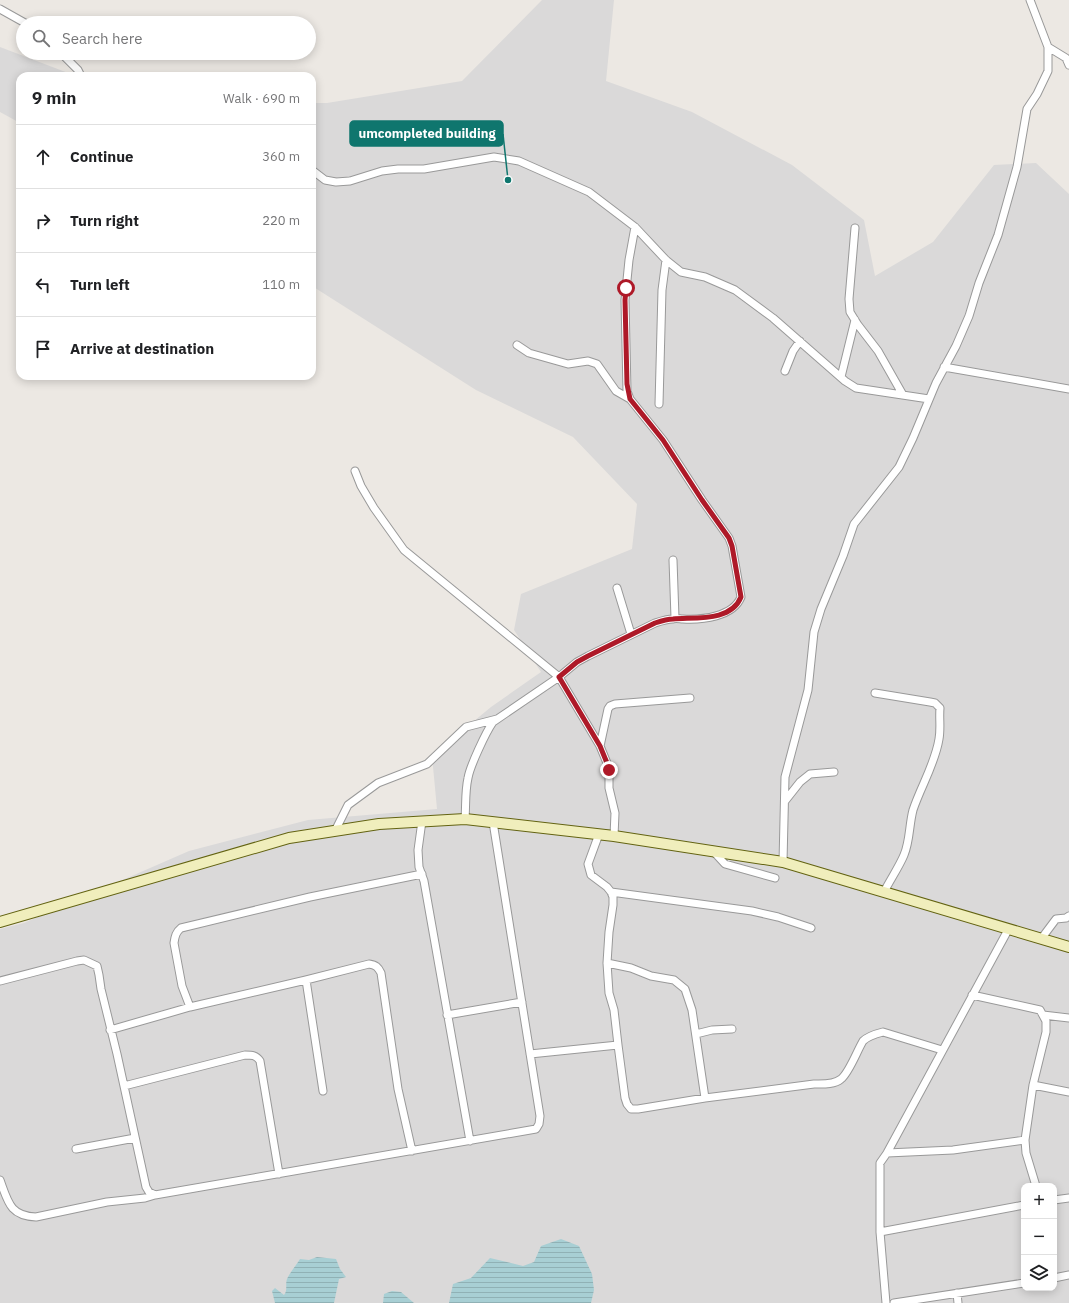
<!DOCTYPE html>
<html lang="en">
<head>
<meta charset="utf-8">
<style>
	body { margin:0; font-family:"IBM Plex Sans",sans-serif; background:#f2f2f2; color:#202124 }
	.controls { position:absolute; right:12px; bottom:12px; display:grid; overflow:hidden; border-radius:8px; box-shadow:0 2px 10px #0003 }
	.controls button { width:36px; height:36px; display:grid; place-items:center; padding:0; border:0; border-bottom:1px solid #e0e0e0; background:#fff; color:#202124; font:20px sans-serif }
	.stop { position:absolute; width:12px; height:12px; margin:-9px; border:3px solid #ae1928; border-radius:50%; background:#fff }
	.stop.end { background:#ae1928; border-color:#fff; box-shadow:0 1px 4px #0008 }
	.list { margin:0; padding:0; list-style:none }
	h2 { display:flex; justify-content:space-between; align-items:center; height:52px; margin:0; padding:0 16px; font-size:17px }
	h2 small { font-size:13px; font-weight:400; color:#757577 }
	.list li { display:grid; grid-template-columns:26px 1fr auto; gap:12px; align-items:center; box-sizing:border-box; height:64px; padding:0 16px; border-top:1px solid #e0e0e0 }
	.list b { display:block; font-size:15px; white-space:nowrap }
	.list em { font-size:13px; font-style:normal; color:#757577 }
	.icon { flex:none; width:22px; height:22px; fill:none; stroke:currentColor; stroke-width:2; stroke-linecap:round; stroke-linejoin:round }
	.map { position:relative; flex:none; width:1069px; height:1303px; overflow:hidden }
	.search { position:absolute; background:#fff; box-shadow:0 2px 10px #0003; left:16px; top:16px; width:300px; height:44px; display:flex; align-items:center; gap:10px; box-sizing:border-box; padding:0 14px; border-radius:22px; color:#757577; font-size:15px }
	.panel { position:absolute; background:#fff; box-shadow:0 2px 10px #0003; left:16px; top:72px; width:300px; height:308px; border-radius:12px }
	.map>svg:first-child { display:block }
	.residential { fill:#dad9d9; fill-rule:evenodd }
	.water { fill:url(#water-rules) }
	.lines { fill:none; stroke-linecap:round; stroke-linejoin:round }
	.minor-casing { stroke:#999; stroke-width:9 }
	.secondary-casing { stroke:#636312; stroke-width:12 }
	.minor { stroke:#fff; stroke-width:7 }
	.secondary { stroke:#f0eebc; stroke-width:10 }
	.route { stroke:#ae1928; stroke-width:5 }
	.leader { fill:none; stroke:#0f766e; stroke-width:1.5 }
	.callout-dot { fill:#0f766e; stroke:#fff; stroke-width:1.5 }
	.callout { fill:#0f766e; stroke:#0f766e; stroke-width:1.5 }
	.callout-label { font-size:13px; text-anchor:middle; font-weight:bold; fill:#fff }
</style>
</head>
<body>
<div class="map">
<svg width="1069" height="1303" viewBox="0 0 1069 1303">
	<defs>
		<pattern id="water-rules" width="6" height="5" patternUnits="userSpaceOnUse"><rect width="6" height="5" fill="#a8cfd4"/><path d="M0 2.5h6" fill="none" stroke="#90b1b5"/></pattern>
	</defs>
	<rect width="100%" height="100%" fill="#ece8e3"/>
	<path class="residential" d="M542 0H614L606 81 692 112 792 165 864 220 875 276 933 242 994 165 1036 163 1069 194V1303H0V929L24 923 189 851 308 820 437 809 432 756 491 707 541 672 514 630 521 594 632 549 637 504 573 437 476 390 312 286V103H327L462 81ZM1024 1186H1054V1288H1024Z
		M0 47 76 76H20V123L0 112Z"/>
	<path class="water" d="M561 1239 579 1246 592 1274 594 1290 591 1303H449L453 1284 471 1278 490 1258 523 1266 534 1262 541 1246Z
		M317 1257 336 1259 340 1269 346 1277 339 1279 334 1303H275L272 1291 275 1288 284 1295C288 1290 285 1285 287 1279 290 1272 296 1266 300 1259L309 1260Z
		M392 1291 401 1292 414 1303H383L384 1294Z"/>
	<g class="lines">
		<defs>
			<path id="minor" d="M0 9 25 23
				M1048 47 1066 58 1069 65
				M61 53 78 70 81 76
				M312 170 325 180 336 182 350 181 382 171 398 169H424L494 157 519 161 589 192 635 227 666 260 681 272 705 277 735 290 773 318 845 381 856 388 929 399
				M855 228 849 299 850 312 858 325 878 351 903 395
				M517 345 529 353 568 364 588 361 597 364 616 391 630 399
				M944 367 1069 389
				M785 371 793 351 800 341
				M841 377 855 320
				M659 404 662 290 666 260
				M355 471 361 486 374 508 404 550 559 677 493 722C486 732 470 766 468 778 465 791 466 805 465 819
				M673 560 675 618
				M617 588 631 634
				M875 693 930 702 935 703 940 708C939 718 941 728 939 739 935 764 921 786 913 810 909 825 910 841 904 855 899 867 890 880 884 892
				M600 746 608 709 610 706 615 704 690 698
				M785 801 800 782 810 774 834 772
				M422 821 418 850 419 867 424 881 470 1141
				M335 831 348 805 378 783 427 764 466 727 497 719
				M599 834 588 864 591 875 607 887 611 892 613 897V905L609 932 607 963 609 993 614 1010 618 1045
				M614 836 615 813 609 788V770L607 763 600 746 559 677 577 662 588 656 655 623C661 621 667 619 673 619 676 618 680 619 683 619 702 620 733 617 741 597L732 546 729 538 702 500 663 440 630 399 627 391 625 300 629 260 635 227
				M713 851 725 864 775 878
				M783 862 785 777 808 690 814 632 821 609 843 556 854 524 899 467 913 438 936 383 956 346 969 316 979 283 998 235 1017 167 1027 109 1037 94 1048 71V47L1030 0
				M611 892 752 911 778 917 811 928
				M1041 939 1056 919 1066 918 1069 916
				M607 963 631 968 651 976 674 980 685 989 692 1010 705 1098
				M306 980 323 1091
				M0 981 77 961 84 960 97 966 99 975 101 989 117 1054 146 1187 149 1192 155 1195 536 1129 539 1124 540 1116 493 822
				M972 995 1040 1010 1046 1021V1032L1033 1085 1025 1140 1026 1153 1036 1186
				M190 1007 182 986 174 943C175 936 176 932 181 928L310 897 422 874
				M447 1015 522 1002
				M1043 1015 1069 1018
				M110 1030 190 1007 306 980 369 964C376 965 378 967 381 973L398 1089 412 1151
				M696 1034 712 1030 732 1029
				M530 1054 618 1045 625 1098 627 1104 631 1109H638L705 1098 814 1084C822 1084 834 1085 841 1079 849 1073 857 1051 863 1041 868 1036 875 1034 883 1032L942 1050
				M1033 1085 1069 1092
				M124 1086 245 1055C252 1055 256 1055 260 1061L279 1174
				M76 1149 135 1138
				M887 1153 953 1150 1025 1140
				M0 1180C8 1202 10 1216 36 1217L107 1202 145 1198 155 1195
				M1054 1200 1069 1198
				M880 1232 1024 1205
				M1054 1278 1069 1275
				M957 1293 958 1303
				M886 1303 880 1232V1163L887 1153 1008 930
				M894 1303 1024 1283"/>
			<path id="secondary" d="M0 922 289 838 379 824 465 819 614 836 783 862 1069 947"/>
		</defs>
		<use href="#minor" class="minor-casing"/>
		<use href="#secondary" class="secondary-casing"/>
		<use href="#minor" class="minor"/>
		<use href="#secondary" class="secondary"/>
	</g>
	<g class="lines">
		<path class="route" d="M609 770 607 763 600 746 559 677 577 662 588 656 655 623C661 621 667 619 673 619 695 617 731 622 741 597L732 546 729 538 702 500 663 440 630 399 627 384 625 300 626 288"/>
	</g>
	<path class="leader" d="M508 180L503 134"/>
	<circle class="callout-dot" cx="508" cy="180" r="4"/>
	<rect class="callout" x="350" y="121" width="153" height="25" rx="4"/>
	<g class="callout-label">
		<text x="427" y="138">umcompleted building</text>
	</g>
</svg>
<div class="controls">
<button>+</button>
<button>−</button>
<button><svg class="icon" aria-label="layers" viewBox="0 0 24 24"><path d="M12 4l9 5-9 5-9-5zM3 14l9 5 9-5"/></svg></button>
</div>
<div class="stop" style="left:626px;top:288px"></div>
<div class="stop end" style="left:609px;top:770px"></div>
<div class="search"><svg class="icon" aria-label="search" viewBox="0 0 24 24"><circle cx="10" cy="10" r="6"/><path d="M15 15l6 6"/></svg>Search here</div>
<section class="panel">
<h2>9 min<small>Walk · 690 m</small></h2>
<ul class="list">
<li><svg class="icon" aria-label="ahead" viewBox="0 0 24 24"><path d="M12 20V5M6 11l6-6 6 6"/></svg><div><b>Continue</b></div><em>360 m</em></li>
<li><svg class="icon" aria-label="right" viewBox="0 0 24 24"><path d="M7 20v-9h11M14 6l5 5-5 5"/></svg><div><b>Turn right</b></div><em>220 m</em></li>
<li><svg class="icon" aria-label="left" viewBox="0 0 24 24"><path d="M17 20v-9H6M10 6l-5 5 5 5"/></svg><div><b>Turn left</b></div><em>110 m</em></li>
<li><svg class="icon" aria-label="arrive" viewBox="0 0 24 24"><path d="M6 21V4h12l-3 4 3 4H6"/></svg><div><b>Arrive at destination</b></div></li>
</ul>
</section>
</div>
</body>
</html>
